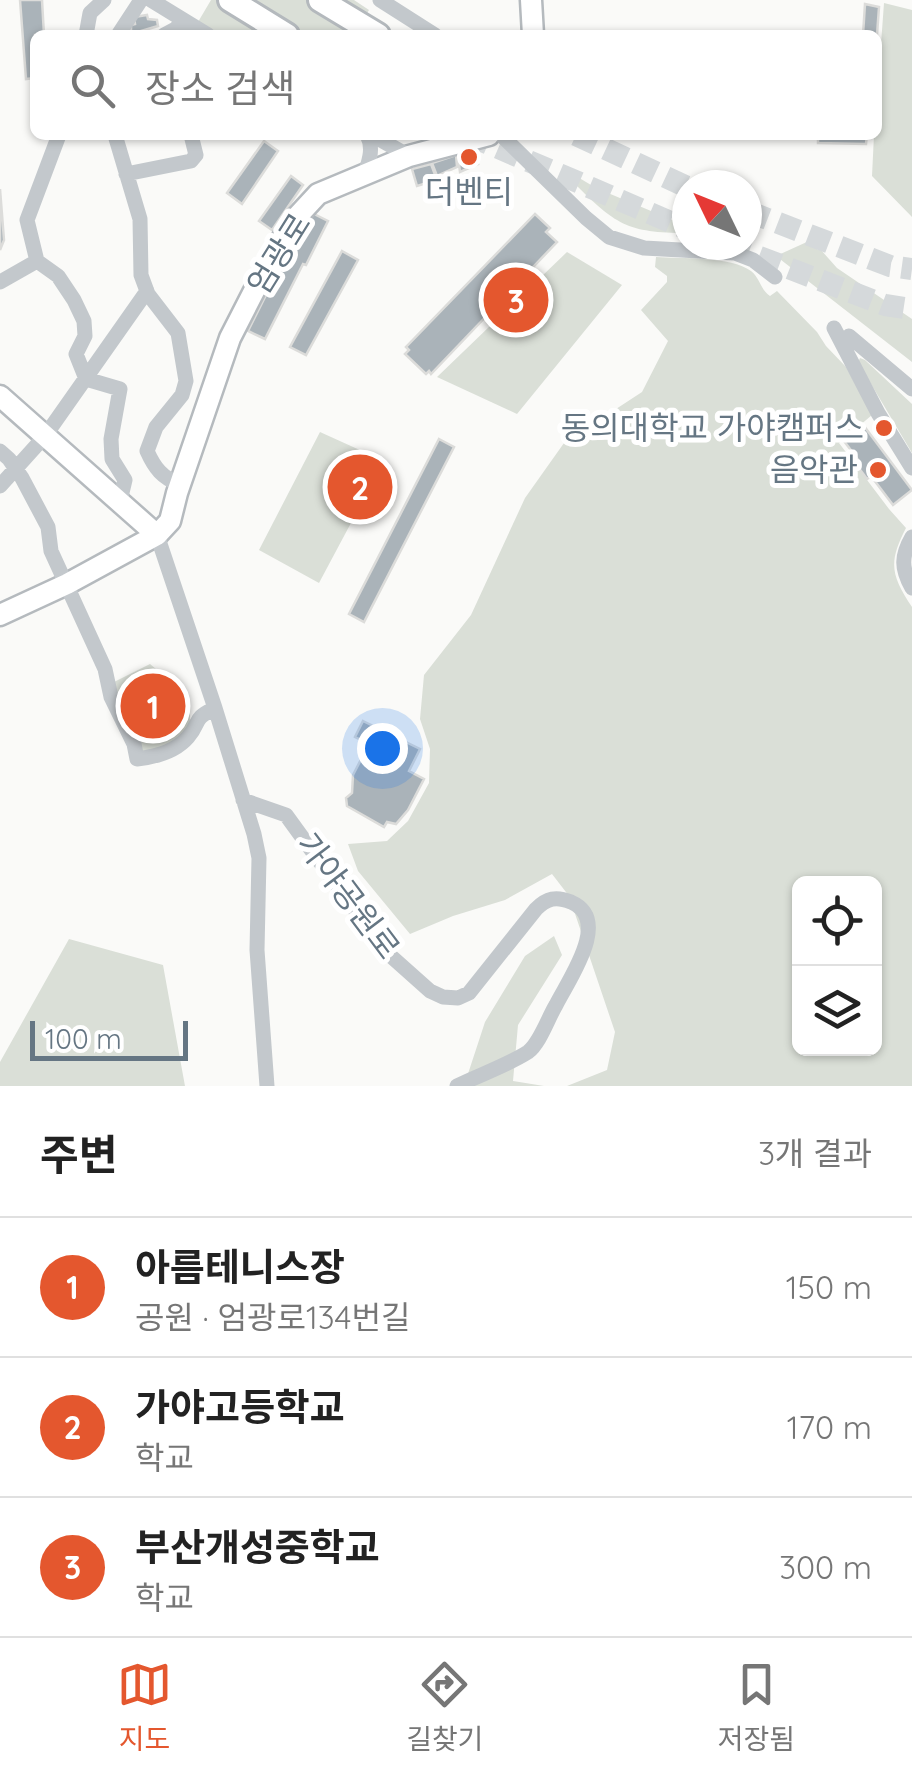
<!DOCTYPE html>
<html lang="ko">
<head>
<meta charset="utf-8">
<style>
	body { margin:0; font-family:Quicksand,"Noto Sans KR",sans-serif; background:#f2f2f2; color:#222 }
	.controls { position:absolute; right:30px; bottom:30px; display:grid; overflow:hidden; border-radius:15px; box-shadow:0 2px 8px #0004 }
	.controls button { width:90px; height:90px; display:grid; place-items:center; padding:0; border:0; border-bottom:2px solid #e0e0e0; background:#fff; color:#222; font:50px sans-serif }
	.compass { position:absolute; left:672px; top:170px; width:90px; height:90px; border-radius:50%; background:#fff; box-shadow:0 2px 8px #0004; rotate:313deg }
	.scale { position:absolute; left:30px; bottom:25px; width:158px; box-sizing:border-box; padding-left:10px; border:5px solid #657683; border-top:0; font-size:28px; line-height:35px; white-space:nowrap; color:#657683; -webkit-text-stroke:8px #fff; paint-order:stroke }
	.you { position:absolute; left:382px; top:748px; width:35px; height:35px; margin:-25px; border:8px solid #fff; border-radius:50%; background:#1a73e8; box-shadow:0 0 0 15px #1a73e833 }
	.badge { display:grid; place-items:center; width:65px; height:65px; border-radius:50%; background:#e4572e; color:#fff; font-size:32px; font-weight:700 }
	.pin { position:absolute; translate:-50% -50%; border:5px solid #fff; box-shadow:0 2px 10px #0006 }
	.list { margin:0; padding:0; list-style:none }
	h2 { display:flex; justify-content:space-between; align-items:center; height:130px; margin:0; padding:0 40px; font-size:42px }
	h2 small { font-size:32px; font-weight:400; color:#767676 }
	.list li { display:grid; grid-template-columns:65px 1fr auto; gap:30px; align-items:center; box-sizing:border-box; height:140px; padding:0 40px; border-top:2px solid #e0e0e0 }
	.list b { display:block; font-size:38px; white-space:nowrap }
	.list p { margin:0; font-size:32px; white-space:nowrap; color:#767676 }
	.list em { font-size:32px; font-style:normal; color:#767676 }
	.icon { flex:none; width:55px; height:55px; fill:none; stroke:currentColor; stroke-width:2; stroke-linecap:round; stroke-linejoin:round }
	.map { position:relative; flex:none; width:912px; height:1086px; overflow:hidden }
	.search { position:absolute; background:#fff; box-shadow:0 2px 8px #0004; left:30px; right:30px; top:30px; height:110px; display:flex; align-items:center; gap:25px; box-sizing:border-box; padding:0 35px; border-radius:15px; color:#767676; font-size:38px }
	.sheet { height:550px; background:#fff }
	nav { display:flex; justify-content:space-around; align-items:center; box-sizing:border-box; height:140px; border-top:2px solid #e0e0e0; background:#fff; font-size:28px; color:#767676 }
	nav a { display:grid; justify-items:center; gap:5px }
	nav .on { color:#e4572e }
	.map>svg:first-child { display:block }
	.green { fill:#dadfd7; fill-rule:evenodd }
	.building { fill:#aab3b9; stroke:#dcdcda; stroke-width:2.5 }
	.lines { fill:none; stroke-linecap:round; stroke-linejoin:round }
	.highway-tunnel { stroke:#d5d9db; stroke-width:22; stroke-dasharray:22 11; stroke-linecap:butt }
	.major-casing { stroke:#b5babe; stroke-width:25 }
	.highway-casing { stroke:#b4b9bd; stroke-width:28 }
	.minor { stroke:#c3c8cc; stroke-width:15 }
	.major { stroke:#fff; stroke-width:20 }
	.highway { stroke:#fff; stroke-width:22 }
	.poi-dot { fill:#e4572e; stroke:#fff; stroke-width:4 }
	.labels { text-anchor:middle; stroke-width:10; stroke-linejoin:round; paint-order:stroke }
	.poi-label { font-size:32px; fill:#657683; stroke:#fff; text-anchor:end }
	.street-label { font-size:32px; fill:#657683; stroke:#fff }
</style>
</head>
<body>
<div class="map">
<svg width="912" height="1086" viewBox="0 0 912 1086">
	<rect width="100%" height="100%" fill="#fafaf8"/>
	<path class="green" d="M211 0H354L369 10 354 35H219L198 22Z
		M884 3 912 10V217L872 176 874 135H877V99Z
		M576 176 596 188 687 226V233C627 233 615 224 574 183L573 179Z
		M809 241 818 250H821L837 268 912 319V362L776 256Z
		M567 252 622 285 517 414 437 377Z
		M656 257C681 259 731 256 751 271 760 278 760 289 770 296L777 291 817 332 826 346 846 367 872 415 839 443 889 509 906 528C888 563 891 575 912 607V1086H567L607 1070 615 1032 569 896 552 874 505 900 453 916 410 934 358 871 348 844 387 841 408 821 429 783 430 749 420 719 424 675 471 615 525 498 564 443 642 392 668 341 641 310 667 282V276L655 267ZM800 884H874V1048H800Z
		M860 358 865 360 912 404V453L858 362Z
		M320 432 384 461 319 583 259 550Z
		M150 664 180 689 183 702 190 711V727L179 741 142 754 112 683Z
		M554 936 562 955 518 1025 513 1081 544 1086H464L485 1022 525 956Z
		M69 939 163 965 185 1086H0V1062Z"/>
	<path class="building" d="M20 0H42L44 35H35V78L26 79Z
		M865 4 879 7 877 35H863Z
		M147 15 148 19 157 20 158 26 131 34V25L135 24 134 17Z
		M818 135H867L866 144 818 143Z
		M264 141 278 151 242 204 227 193Z
		M471 149 478 164 460 172 458 157Z
		M456 155 457 167 437 176 432 163Z
		M431 164 437 180 417 186 412 169Z
		M291 176 303 185 272 230 259 221Z
		M0 189 4 240 0 250Z
		M310 212 328 221 306 265 303 264 265 339 248 331 286 255 288 256Z
		M535 214 550 228 546 232 557 242 431 374 429 371 426 374 405 354 409 350 406 347Z
		M342 251 358 260 306 355 290 347Z
		M864 426 912 490 893 505 871 476 867 479 855 463 859 461 844 441Z
		M439 439 454 447 364 622 349 614Z
		M363 721 420 749 409 771 424 779 408 810 396 824 387 822 384 827 347 806 346 798 352 793 353 775 369 744 355 737Z"/>
	<g class="lines">
		<path class="highway-tunnel" d="M468 135 687 229
			M576 135 687 187
			M747 211 890 266 912 269
			M728 245 885 305 912 309"/>
		<defs>
			<path id="major" d="M531 0 533 35
				M0 396 157 535
				M0 615 67 584 157 535 170 521 177 493 230 338 272 256 293 221 318 194 409 156 489 135"/>
			<path id="highway" d="M230 0 287 35
				M320 0 378 35"/>
		</defs>
		<use href="#major" class="major-casing"/>
		<use href="#highway" class="highway-casing"/>
		<path class="minor" d="M151 0 208 35
			M380 0 435 35
			M86 35 90 13 104 0
			M118 35 141 0
			M164 35 177 28 181 19
			M59 135 27 220 37 261 58 276 74 300 84 321 85 336 76 354 86 379 120 389 111 439 112 459 125 480 120 501
			M115 135 140 219 141 275 148 294 178 333 186 381 182 395 156 427 147 451C155 469 162 477 180 485
			M372 135 409 156
			M501 135 586 218 609 237 644 248 735 253 753 260 775 277
			M126 174 191 161 196 155 191 135
			M365 174C369 161 374 148 367 135
			M0 282 37 261
			M834 328 878 413 912 468
			M849 336 912 389
			M0 451 9 459 22 478 48 527 51 551 105 669 111 697 134 744 137 759C155 757 176 751 188 737 202 721 191 720 215 708
			M0 486 45 436 147 291
			M157 535 215 708 254 834 259 858 257 950 267 1086
			M912 537C901 556 901 568 912 588
			M243 800 286 815 384 950 430 991 443 997 458 998 469 993 536 909C547 898 556 896 571 902 612 920 569 979 556 1005 548 1018 540 1043 528 1052 508 1065 479 1075 457 1086"/>
		<use href="#major" class="major"/>
		<use href="#highway" class="highway"/>
	</g>
	<g class="poi-dot">
		<circle cx="469" cy="157" r="10"/>
		<circle cx="884" cy="428" r="10"/>
		<circle cx="878" cy="470" r="10"/>
	</g>
	<g class="labels">
		<g class="poi-label">
			<text x="469" y="203" text-anchor="middle">더벤티</text>
			<text x="864" y="439">동의대학교 가야캠퍼스</text>
			<text x="858" y="481">음악관</text>
		</g>
		<g class="street-label">
			<text transform="translate(279 254) rotate(-58)" y="11">엄광로</text>
			<text transform="translate(348 896) rotate(53)" y="11">가야공원로</text>
		</g>
	</g>
</svg>
<div class="controls">
<button><svg class="icon" aria-label="locate" viewBox="0 0 24 24"><circle cx="12" cy="12" r="6"/><path d="M12 2v4M12 18v4M2 12h4M18 12h4"/></svg></button>
<button><svg class="icon" aria-label="layers" viewBox="0 0 24 24"><path d="M12 4l9 5-9 5-9-5zM3 14l9 5 9-5"/></svg></button>
</div>
<svg class="compass" viewBox="-18 -18 36 36"><path d="M0-13l5 13h-10z" fill="#e53935"/><path d="M0 13l5-13h-10z" fill="#767676"/></svg>
<div class="scale">100 m</div>
<div class="you"></div>
<div class="pin badge" style="left:153px;top:706px">1</div>
<div class="pin badge" style="left:360px;top:487px">2</div>
<div class="pin badge" style="left:516px;top:300px">3</div>
<div class="search"><svg class="icon" aria-label="search" viewBox="0 0 24 24"><circle cx="10" cy="10" r="6"/><path d="M15 15l6 6"/></svg>장소 검색</div>
</div>
<section class="sheet">
<h2>주변<small>3개 결과</small></h2>
<ul class="list">
<li><span class="badge">1</span><div><b>아름테니스장</b><p>공원 · 엄광로134번길</p></div><em>150 m</em></li>
<li><span class="badge">2</span><div><b>가야고등학교</b><p>학교</p></div><em>170 m</em></li>
<li><span class="badge">3</span><div><b>부산개성중학교</b><p>학교</p></div><em>300 m</em></li>
</ul>
</section>
<nav>
<a class="on"><svg class="icon" aria-label="map" viewBox="0 0 24 24"><path d="M3 6l6-2 6 2 6-2v14l-6 2-6-2-6 2zM9 4v14M15 6v14"/></svg>지도</a>
<a><svg class="icon" aria-label="directions" viewBox="0 0 24 24"><path d="M12 3l9 9-9 9-9-9zM9 14v-3h6M13 9l2 2-2 2"/></svg>길찾기</a>
<a><svg class="icon" aria-label="saved" viewBox="0 0 24 24"><path d="M7 4h10v16l-5-4-5 4z"/></svg>저장됨</a>
</nav>
</body>
</html>
